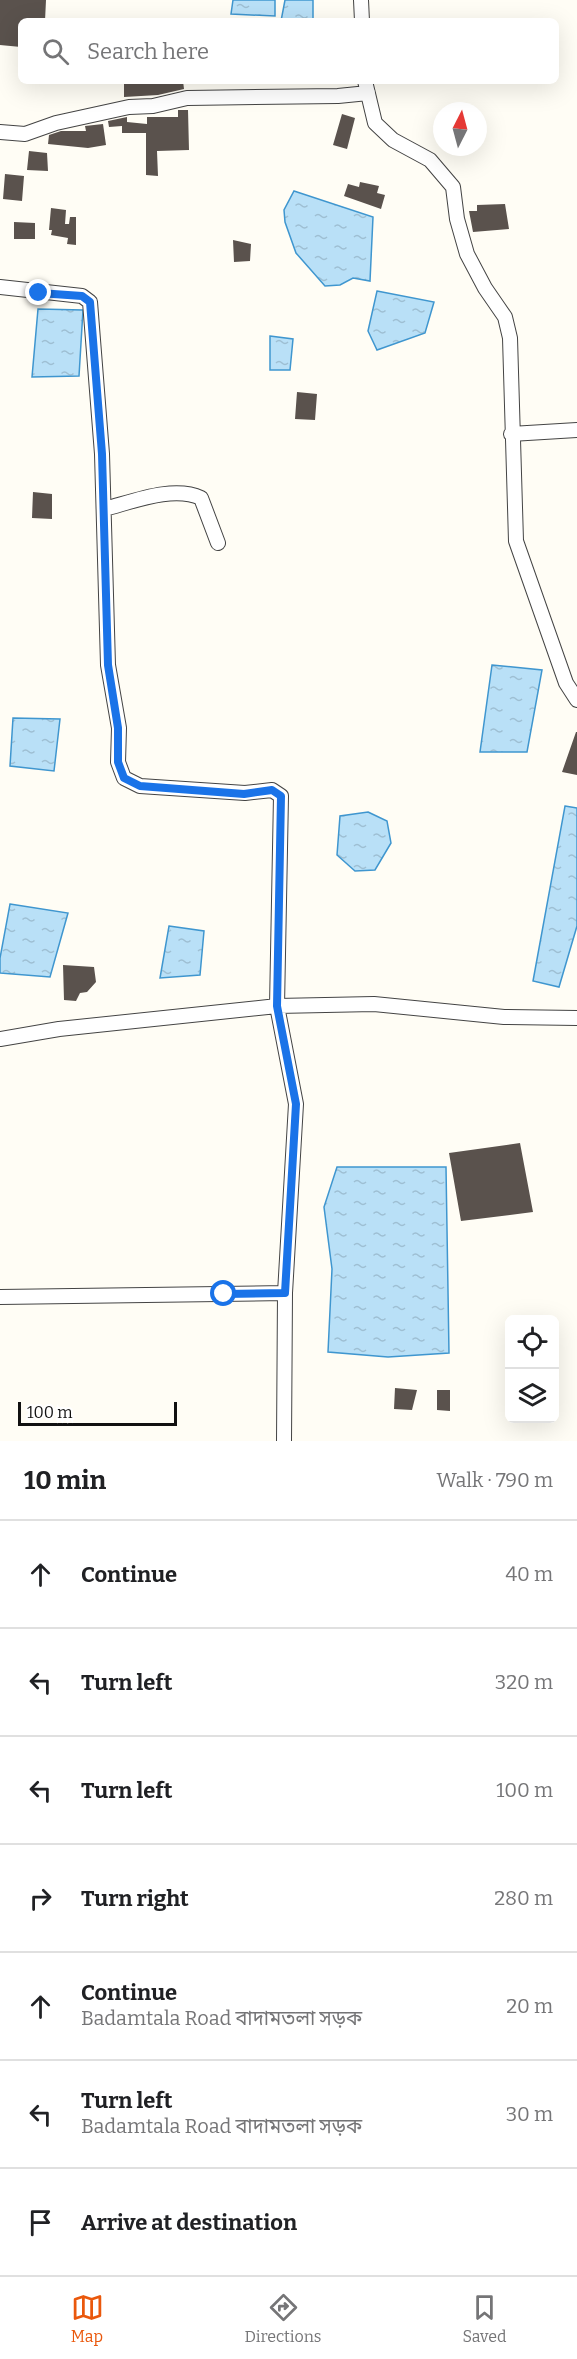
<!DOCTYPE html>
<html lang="en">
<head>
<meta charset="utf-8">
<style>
	body { margin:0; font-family:Bitter,"Noto Sans Bengali",serif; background:#f2f2f2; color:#202124 }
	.controls { position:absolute; right:18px; bottom:18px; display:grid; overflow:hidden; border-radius:9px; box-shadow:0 6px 24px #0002 }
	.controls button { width:54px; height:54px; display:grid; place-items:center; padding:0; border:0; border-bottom:2px solid #e0e0e0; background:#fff; color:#202124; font:30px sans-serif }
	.compass { position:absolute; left:433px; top:102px; width:54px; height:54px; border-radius:50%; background:#fff; box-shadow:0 6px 24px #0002; rotate:6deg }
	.scale { position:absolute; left:18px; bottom:15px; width:159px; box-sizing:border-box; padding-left:6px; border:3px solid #111; border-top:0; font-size:16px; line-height:21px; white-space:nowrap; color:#111; -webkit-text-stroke:4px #fff; paint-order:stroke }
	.stop { position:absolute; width:18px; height:18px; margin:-14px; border:4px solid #1a73e8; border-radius:50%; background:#fff }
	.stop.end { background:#1a73e8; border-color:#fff; box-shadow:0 2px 6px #0008 }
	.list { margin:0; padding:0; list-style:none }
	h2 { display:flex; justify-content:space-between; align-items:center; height:78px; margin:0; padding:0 24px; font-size:26px }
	h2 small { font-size:20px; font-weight:400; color:#757577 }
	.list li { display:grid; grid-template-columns:39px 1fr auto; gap:18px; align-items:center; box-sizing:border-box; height:108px; padding:0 24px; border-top:2px solid #e0e0e0 }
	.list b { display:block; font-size:22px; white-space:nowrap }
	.list p { margin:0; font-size:20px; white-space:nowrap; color:#757577 }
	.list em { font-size:20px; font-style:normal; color:#757577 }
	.icon { flex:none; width:33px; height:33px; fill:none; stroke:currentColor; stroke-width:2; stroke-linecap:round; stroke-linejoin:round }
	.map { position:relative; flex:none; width:577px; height:1441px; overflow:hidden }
	.search { position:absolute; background:#fff; box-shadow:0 6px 24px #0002; left:18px; right:18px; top:18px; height:66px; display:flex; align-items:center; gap:15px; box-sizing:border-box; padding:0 21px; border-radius:9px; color:#757577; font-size:22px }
	.sheet { height:834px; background:#fff }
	nav { display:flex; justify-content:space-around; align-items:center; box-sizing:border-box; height:84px; border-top:2px solid #e0e0e0; background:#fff; font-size:16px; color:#757577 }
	nav a { display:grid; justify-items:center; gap:3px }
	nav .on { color:#ea580c }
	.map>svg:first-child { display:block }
	.water { fill:url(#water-ripples); stroke:#3f96cf; stroke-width:1.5 }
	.building { fill:#5a524d }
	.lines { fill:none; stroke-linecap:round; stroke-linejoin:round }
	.minor-casing { stroke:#444; stroke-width:16 }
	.minor { stroke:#fff; stroke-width:14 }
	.route { stroke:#1a73e8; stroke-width:8 }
</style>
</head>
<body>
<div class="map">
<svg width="577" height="1441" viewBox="0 0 577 1441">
	<defs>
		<pattern id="water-ripples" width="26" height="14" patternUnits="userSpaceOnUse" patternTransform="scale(1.5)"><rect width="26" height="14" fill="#b9e0f7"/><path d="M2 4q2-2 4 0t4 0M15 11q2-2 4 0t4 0" fill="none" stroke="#9ebfd3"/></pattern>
	</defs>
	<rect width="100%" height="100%" fill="#fffdf5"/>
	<path class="water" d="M233 0H275V16L231 14Z
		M285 0H313V21H281Z
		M294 191 373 217 370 281 353 278 340 285 325 286 296 253 285 222 284 210Z
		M377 291 434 302 425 333 377 350 368 331Z
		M38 309 83 310 79 376 32 377Z
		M270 336 293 339 290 370H270Z
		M492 665 542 670 527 752H480Z
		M13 718 60 719 54 771 10 766Z
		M565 806 577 808V926L559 987 533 981Z
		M368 812 387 821 391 843 375 870 355 871 337 855 340 816Z
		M10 904 68 913 50 977 0 973V958Z
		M169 926 204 931 200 975 160 978Z
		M337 1167H446L449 1353 388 1357 328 1352 332 1269 324 1207Z"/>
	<path class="building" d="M0 0H46L45 21H21V47L0 45Z
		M124 81H183L184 89 158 95 124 97Z
		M178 110H188L189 150 157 151 158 176 146 175V133H122V126L109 127 108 121 127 117V122L147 124V117H178Z
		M342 114 355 118 347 149 333 145Z
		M103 124 106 145 88 148 48 144 49 135 61 131H86L85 126Z
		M29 151 47 153 48 171 27 170Z
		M5 174 24 176 22 201 3 199Z
		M360 182 379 186 377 193 385 195 381 209 344 196 348 184 359 187Z
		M505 204 509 229 473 232 469 211H477V205Z
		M51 208 66 210 65 224H69L70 217H76V245L67 244 68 238 51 235 52 230H49Z
		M14 222 35 223V239H14Z
		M233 240 251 244 250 261 234 262Z
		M297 392 317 394 315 420 295 419Z
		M33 492 52 494V519L32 518Z
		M576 732H577V775L562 772Z
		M63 965 94 967 96 982 87 992 80 993 76 1001 64 1000Z
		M520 1143 533 1212 461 1221 449 1153Z
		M395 1388 417 1390 412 1410 394 1409Z
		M437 1390H450V1411L437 1410Z"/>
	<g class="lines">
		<defs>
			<path id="minor" d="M361 0 362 21
				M365 81 375 123 393 140 430 160 453 187 457 219 467 254 485 288 505 317 510 338 516 541 566 683 577 700
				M0 132 25 134 56 123 129 107 153 106 187 98 338 96 368 93
				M0 287 82 296 90 302 102 454 108 665 119 728 118 762 124 778 140 786 245 793 272 790 281 796 277 1006 296 1104 285 1293 284 1441
				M511 434 577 430
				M104 509C132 502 173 485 201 498L218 543
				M0 1039 59 1029 277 1006 374 1004 504 1017 577 1018
				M0 1297 285 1293"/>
		</defs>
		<use href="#minor" class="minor-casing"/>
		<use href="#minor" class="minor"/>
	</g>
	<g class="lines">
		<path class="route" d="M39 293 82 296 90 302 102 454 108 665 118 728V762L124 778 140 786 244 794 272 790 281 796 277 1006 296 1104 285 1293 224 1294"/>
	</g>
</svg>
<div class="controls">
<button><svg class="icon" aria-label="locate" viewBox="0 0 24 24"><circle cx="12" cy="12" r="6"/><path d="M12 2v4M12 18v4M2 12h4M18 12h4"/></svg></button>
<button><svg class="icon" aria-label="layers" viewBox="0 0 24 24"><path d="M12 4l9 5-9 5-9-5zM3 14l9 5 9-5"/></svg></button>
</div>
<svg class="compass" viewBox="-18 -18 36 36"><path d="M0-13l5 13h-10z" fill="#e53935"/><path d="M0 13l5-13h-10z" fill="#757577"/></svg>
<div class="scale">100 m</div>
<div class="stop" style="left:224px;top:1294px"></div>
<div class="stop end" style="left:39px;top:293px"></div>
<div class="search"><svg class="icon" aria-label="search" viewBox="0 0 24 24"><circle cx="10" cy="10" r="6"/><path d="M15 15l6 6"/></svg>Search here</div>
</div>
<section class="sheet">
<h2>10 min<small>Walk · 790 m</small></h2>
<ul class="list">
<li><svg class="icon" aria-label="ahead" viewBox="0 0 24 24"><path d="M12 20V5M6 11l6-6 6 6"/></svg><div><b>Continue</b></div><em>40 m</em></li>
<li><svg class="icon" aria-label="left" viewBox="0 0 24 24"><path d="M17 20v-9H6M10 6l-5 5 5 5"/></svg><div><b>Turn left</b></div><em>320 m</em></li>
<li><svg class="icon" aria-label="left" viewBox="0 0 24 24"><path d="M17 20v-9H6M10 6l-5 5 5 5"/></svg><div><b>Turn left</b></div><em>100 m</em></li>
<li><svg class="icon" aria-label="right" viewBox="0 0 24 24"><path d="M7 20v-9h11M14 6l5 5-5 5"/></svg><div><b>Turn right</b></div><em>280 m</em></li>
<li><svg class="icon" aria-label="ahead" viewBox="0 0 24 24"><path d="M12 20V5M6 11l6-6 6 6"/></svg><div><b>Continue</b><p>Badamtala Road বাদামতলা সড়ক</p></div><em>20 m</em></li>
<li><svg class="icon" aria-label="left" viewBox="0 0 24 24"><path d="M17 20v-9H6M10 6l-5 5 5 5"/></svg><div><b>Turn left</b><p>Badamtala Road বাদামতলা সড়ক</p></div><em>30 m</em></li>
<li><svg class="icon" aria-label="arrive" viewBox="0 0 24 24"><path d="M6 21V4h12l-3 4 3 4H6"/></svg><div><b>Arrive at destination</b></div></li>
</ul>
</section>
<nav>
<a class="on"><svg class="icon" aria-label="map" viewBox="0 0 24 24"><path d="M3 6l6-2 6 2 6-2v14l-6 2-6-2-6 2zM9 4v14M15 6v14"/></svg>Map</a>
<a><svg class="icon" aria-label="directions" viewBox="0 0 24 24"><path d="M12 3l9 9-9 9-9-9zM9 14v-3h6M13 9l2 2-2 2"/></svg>Directions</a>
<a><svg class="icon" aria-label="saved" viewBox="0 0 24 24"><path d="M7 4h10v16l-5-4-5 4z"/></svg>Saved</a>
</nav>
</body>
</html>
